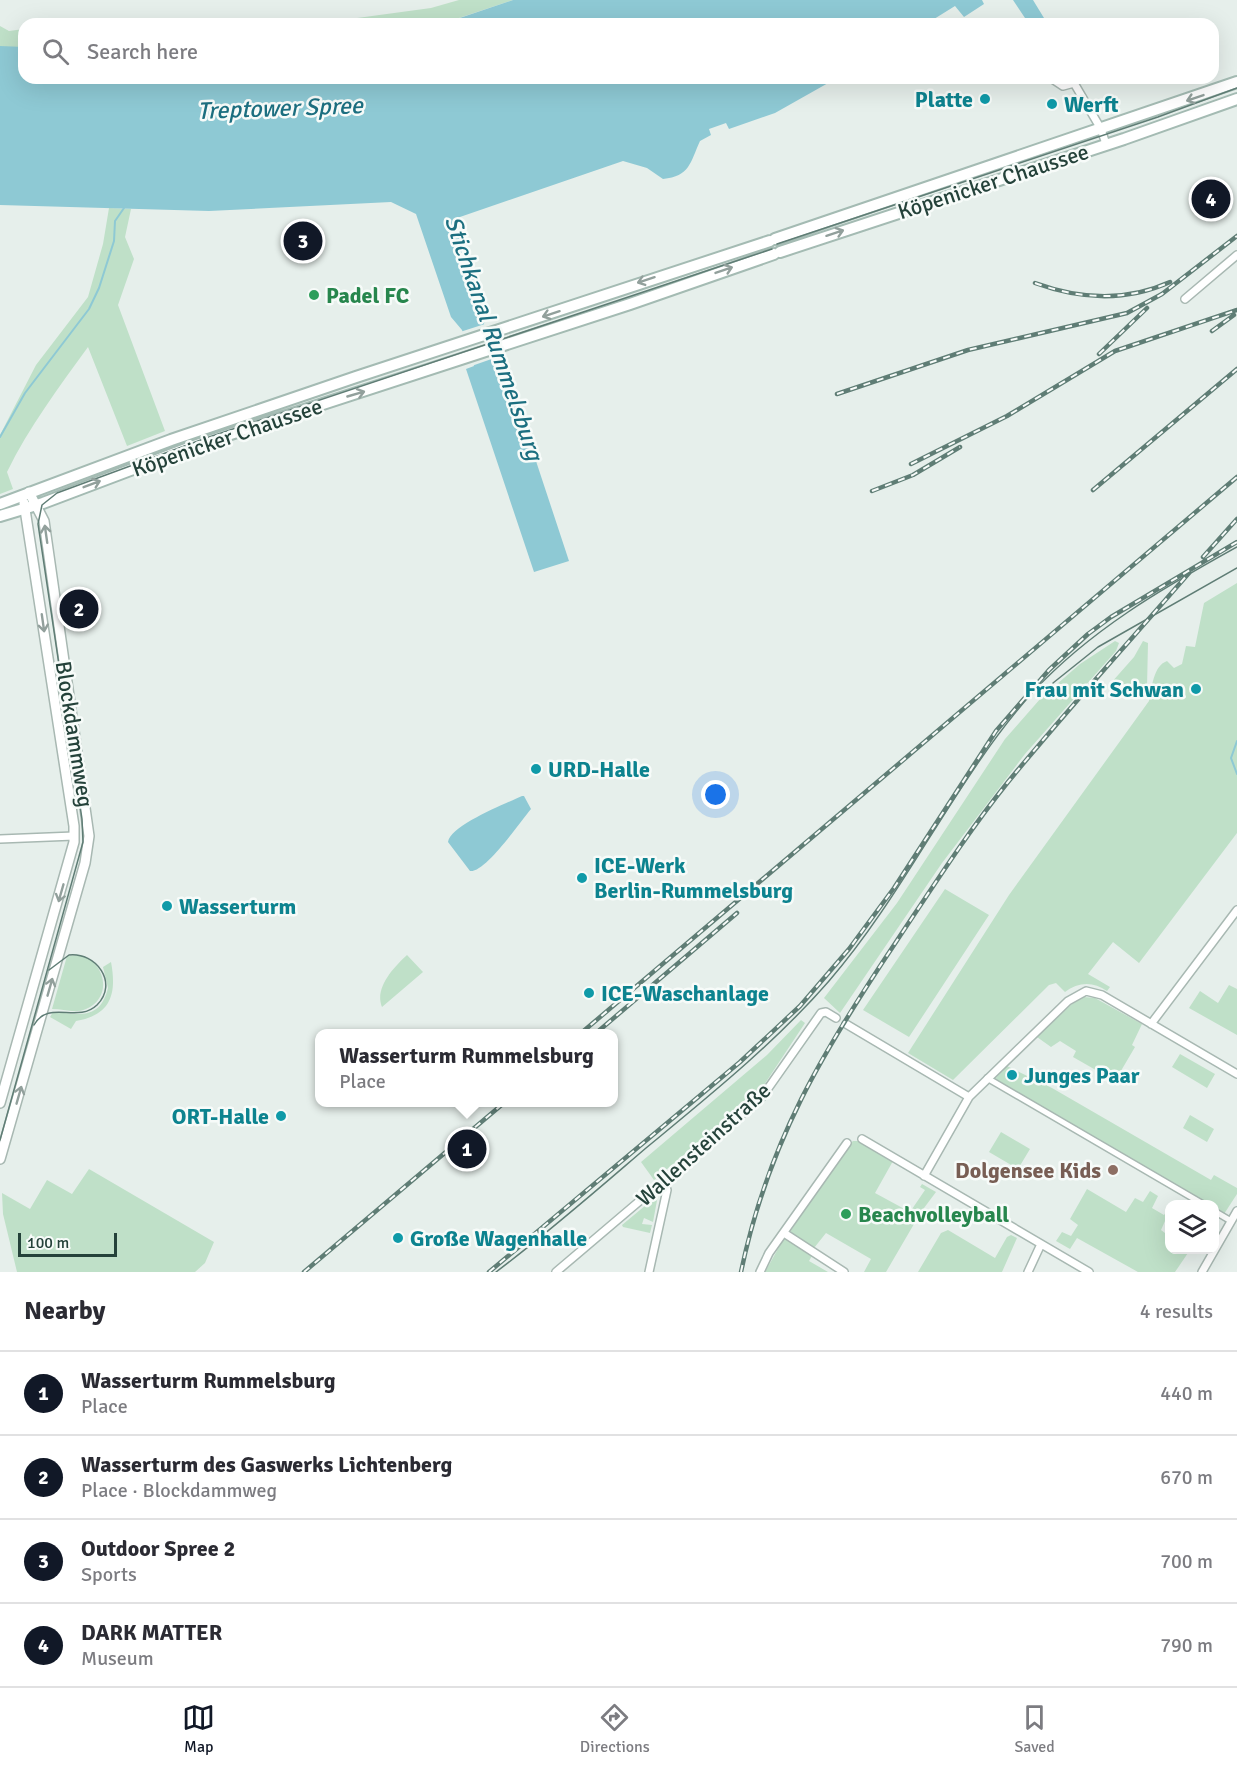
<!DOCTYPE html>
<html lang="en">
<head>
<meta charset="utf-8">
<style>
	body { margin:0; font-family:Signika,sans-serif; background:#f7f7f7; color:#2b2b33 }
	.controls { position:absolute; right:18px; bottom:18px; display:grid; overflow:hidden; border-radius:12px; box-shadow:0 6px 24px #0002 }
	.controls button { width:54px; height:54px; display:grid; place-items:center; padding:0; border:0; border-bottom:2px solid #e1e1e2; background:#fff; color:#2b2b33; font:30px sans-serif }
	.scale { position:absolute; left:18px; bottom:15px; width:99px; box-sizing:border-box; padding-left:6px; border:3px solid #24423a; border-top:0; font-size:16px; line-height:21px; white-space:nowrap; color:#24423a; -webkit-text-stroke:4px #f7fbf9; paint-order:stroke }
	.you { position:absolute; left:716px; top:795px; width:21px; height:21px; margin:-15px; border:4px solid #fff; border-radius:50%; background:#1a73e8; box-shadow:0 0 0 9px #1a73e833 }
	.badge { display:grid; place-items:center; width:39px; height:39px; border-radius:50%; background:#111827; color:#fff; font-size:20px; font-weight:700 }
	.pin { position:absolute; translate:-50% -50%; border:3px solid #fff; box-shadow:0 2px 6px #0006 }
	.popup { position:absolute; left:315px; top:1029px; width:303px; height:78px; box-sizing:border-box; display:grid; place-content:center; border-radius:12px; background:#fff; filter:drop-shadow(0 2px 4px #0005); font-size:20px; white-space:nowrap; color:#7c7c81 }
	.popup b { font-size:22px; color:#2b2b33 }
	.popup::after { content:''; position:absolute; left:50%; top:100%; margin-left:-12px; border:12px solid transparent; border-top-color:#fff }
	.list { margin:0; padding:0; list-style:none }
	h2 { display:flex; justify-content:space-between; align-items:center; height:78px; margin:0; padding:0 24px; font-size:26px }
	h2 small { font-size:20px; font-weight:400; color:#7c7c81 }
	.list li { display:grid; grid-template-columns:39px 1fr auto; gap:18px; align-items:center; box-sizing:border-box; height:84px; padding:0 24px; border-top:2px solid #e1e1e2 }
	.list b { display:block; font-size:22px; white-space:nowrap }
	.list p { margin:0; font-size:20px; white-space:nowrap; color:#7c7c81 }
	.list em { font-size:20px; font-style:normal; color:#7c7c81 }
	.icon { flex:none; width:33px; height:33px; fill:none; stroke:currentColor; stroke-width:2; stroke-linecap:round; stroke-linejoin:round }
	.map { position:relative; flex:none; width:1237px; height:1272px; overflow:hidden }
	.search { position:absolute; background:#fff; box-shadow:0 6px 24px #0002; left:18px; right:18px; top:18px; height:66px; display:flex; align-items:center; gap:15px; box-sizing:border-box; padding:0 21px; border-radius:18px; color:#7c7c81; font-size:22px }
	.sheet { height:414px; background:#fff }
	nav { display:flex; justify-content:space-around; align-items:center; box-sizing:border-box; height:84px; border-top:2px solid #e1e1e2; background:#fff; font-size:16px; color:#7c7c81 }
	nav a { display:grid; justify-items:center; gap:3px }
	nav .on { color:#111827 }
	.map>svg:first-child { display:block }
	.green { fill:#bfe0c8 }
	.water { fill:#8ec9d4 }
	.pier { fill:#e6efeb }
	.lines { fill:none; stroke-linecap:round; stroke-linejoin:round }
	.stream { stroke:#8ec9d4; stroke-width:2 }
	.pedestrian-casing { stroke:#a8b8b2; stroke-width:8 }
	.minor-casing { stroke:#a8b8b2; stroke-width:10 }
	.tertiary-casing { stroke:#a8b8b2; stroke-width:12 }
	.secondary-casing { stroke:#a4bbb3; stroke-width:14 }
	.pedestrian { stroke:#fff; stroke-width:5 }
	.minor { stroke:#fff; stroke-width:7 }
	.tertiary { stroke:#fff; stroke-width:9 }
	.secondary { stroke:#fff; stroke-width:10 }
	.tram { stroke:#5f7d75; stroke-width:1.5 }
	.rail-casing { stroke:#5f7d75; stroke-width:4.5 }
	.rail { stroke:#f7fbf9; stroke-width:2; stroke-dasharray:7; stroke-linecap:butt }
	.oneway { stroke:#92a09c }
	.culture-dot { fill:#0f9aa8; stroke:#f7fbf9; stroke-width:2 }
	.leisure-dot { fill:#2e9e5b; stroke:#f7fbf9; stroke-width:2 }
	.education-dot { fill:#8d6e63; stroke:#f7fbf9; stroke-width:2 }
	.labels { text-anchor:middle; stroke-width:5; stroke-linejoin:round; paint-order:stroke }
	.culture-label { font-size:22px; font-weight:bold; fill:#0d838f; stroke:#f7fbf9; text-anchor:start }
	.street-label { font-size:22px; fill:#24423a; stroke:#f7fbf9 }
	.leisure-label { font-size:22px; font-weight:bold; fill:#27864d; stroke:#f7fbf9; text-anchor:start }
	.education-label { font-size:22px; font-weight:bold; fill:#785e54; stroke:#f7fbf9; text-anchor:end }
	.water-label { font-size:24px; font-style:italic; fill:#1c6f80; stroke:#f7fbf9 }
</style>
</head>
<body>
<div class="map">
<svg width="1237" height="1272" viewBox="0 0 1237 1272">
	<rect width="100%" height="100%" fill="#e6efeb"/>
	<path class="green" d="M459 0H513L441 24H313L431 8Z
		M0 26 9 31 24 29V52L0 56Z
		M109 208 131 209 125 237 134 259 118 305 165 431 127 446 88 347C59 387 29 427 7 472L13 489 0 494V435L36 365 88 297 103 244Z
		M1237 583V833L1139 963 1113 942 1088 974 1110 987 1107 991C1093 981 1078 982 1065 992L1056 983 1049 985 953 1080 908 1053 1009 895 1149 701C1152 688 1153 666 1167 661L1174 668 1182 664 1186 646 1195 647 1204 603Z
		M1115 641 1119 643 1116 651 1025 754 942 863 840 1013 824 998 897 903 1005 739 1041 698 1080 664Z
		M1143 641 1148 643 1147 687 1111 683 1134 657Z
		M945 889 989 915 909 1037 863 1010Z
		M80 955C106 962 113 998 86 1009 75 1014 64 1009 52 1009L67 956Z
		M407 955 423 972 382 1007C374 988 394 967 407 955Z
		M111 962C117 994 111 1015 76 1021L71 1029 50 1017 53 1012C78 1014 100 1021 108 988L103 967Z
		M1229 985 1237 989V1035L1189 1008 1200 991 1218 1003Z
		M1084 997 1095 998 1142 1024 1132 1045 1135 1047 1115 1081 1073 1057 1076 1051 1060 1041 1051 1047 1037 1037 1075 1001Z
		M801 1020 805 1023 760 1091 654 1180 641 1162 767 1055Z
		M1180 1054 1215 1074 1207 1088 1172 1067Z
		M1007 1066 1052 1088 1211 1180 1214 1175 1237 1188V1194L1224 1214 1215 1208 1214 1204H1208L994 1080Z
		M1190 1115 1214 1129 1207 1142 1183 1128Z
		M1001 1132 1030 1149 1018 1169 989 1152Z
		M853 1141H858L893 1161 875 1193 910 1212 925 1190 920 1187 922 1184 936 1192 921 1212 886 1272H864L871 1259 826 1233 814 1248 790 1232 847 1146Z
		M89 1169 214 1242 205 1263 195 1272H17L3 1214 2 1193 30 1209 47 1180 72 1194Z
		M1087 1189 1126 1212 1135 1198 1143 1202 1150 1191 1158 1196 1152 1208 1164 1215 1167 1211 1169 1212 1161 1230 1169 1236 1170 1250H1190L1175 1272H1138L1077 1238 1070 1249 1056 1241 1062 1232 1071 1236 1078 1225 1070 1219Z
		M658 1195 653 1222 644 1218 642 1224 652 1225 650 1233 623 1227 622 1225Z
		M948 1230 995 1258 1007 1237 1011 1235 1017 1238 1002 1272H918L941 1233Z
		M788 1239 813 1254 809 1261 828 1272H765L783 1240Z"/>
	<path class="water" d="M513 0H982L984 4 964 17 955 6 926 24H442Z
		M1013 0H1033L1044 18 1029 24Z
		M0 46 24 47V78H837L775 113 729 129 726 123 709 129 711 135 700 141C690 163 690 176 663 179L647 168 623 161 457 218V225L486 308 484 324 496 359 502 358 569 561 534 572 466 369 474 366 462 330 451 317 416 214 391 202 209 211 0 205Z
		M522 796H524L531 809C520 822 485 873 470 871L448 842C451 825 505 804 522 796Z"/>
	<path class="pier" d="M488 323 498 356 503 355 463 369 470 365 460 332Z"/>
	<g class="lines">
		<path class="stream" d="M0 437 25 393 89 309 99 288 114 241 115 221 124 208
			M1237 741 1231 758 1237 774"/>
		<defs>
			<path id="pedestrian" d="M987 1078 1203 1204
				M1214 1211 1231 1221"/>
			<path id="minor" d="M1051 78 1063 86 1074 83 1078 78
				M1074 83 1101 129 1106 144
				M1185 299 1237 255
				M0 839 74 836
				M846 1024 969 1097
				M1151 1024 1237 910
				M862 1139 1089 1272
				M924 1176 969 1097 1068 1001 1086 991 1102 995 1237 1074
				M784 1233 844 1272
				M556 1272 762 1097 821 1013 826 1012 836 1018
				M649 1272 667 1190 664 1181
				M760 1272 769 1253 847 1143
				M1028 1272 1041 1244
				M1202 1272 1237 1211"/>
			<path id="tertiary" d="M0 1103 74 842V826L24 503
				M0 1159 85 863 89 836 44 521 29 492"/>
			<path id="secondary" d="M775 239 1237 82
				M780 252 1124 139 1237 99
				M0 504 171 440 356 377 770 241
				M0 516 43 503 194 446 630 304 774 254"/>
		</defs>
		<use href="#pedestrian" class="pedestrian-casing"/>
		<use href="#minor" class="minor-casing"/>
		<use href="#tertiary" class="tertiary-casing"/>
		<use href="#secondary" class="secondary-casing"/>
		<use href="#pedestrian" class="pedestrian"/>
		<use href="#minor" class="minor"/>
		<use href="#tertiary" class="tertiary"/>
		<use href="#secondary" class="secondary"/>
		<path class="tram" d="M777 244 1158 117 1237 88
			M1053 683 1098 647 1237 568
			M34 1025C49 999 77 1024 97 1005 119 983 96 952 69 955L49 970
			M0 1140 83 842 82 819 38 524 42 505 57 493 206 438 772 249
			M496 1272C548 1233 597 1190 646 1148 709 1096 775 1043 829 981 906 892 954 781 1032 693 1090 630 1163 588 1237 547"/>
		<defs>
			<path id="rail" d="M1035 283C1079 299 1126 302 1170 282
				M1212 331 1234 315
				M1099 354 1147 308
				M837 394 968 350 1127 313 1162 294 1237 236
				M911 464 1007 416 1115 351 1237 310
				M1093 490 1237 369
				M872 491 913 475 960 447
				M1203 557 1237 519
				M580 1034 1237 477
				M595 1034 737 913
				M304 1272 505 1102
				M489 1272 740 1062 800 1006 849 949 894 888 996 731 1049 670 1088 634 1111 617 1237 542
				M741 1272C768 1142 823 1051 896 942 932 888 967 833 1008 782 1066 711 1129 642 1189 573"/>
		</defs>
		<use href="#rail" class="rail-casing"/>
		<use href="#rail" class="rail"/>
	</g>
	<defs><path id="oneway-shaft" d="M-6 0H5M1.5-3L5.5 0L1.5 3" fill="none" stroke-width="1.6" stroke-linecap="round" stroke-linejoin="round" transform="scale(1.5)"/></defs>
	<g class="oneway">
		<use href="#oneway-shaft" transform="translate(1195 98) rotate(161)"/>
		<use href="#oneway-shaft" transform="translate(835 233) rotate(-18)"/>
		<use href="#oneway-shaft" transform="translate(724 270) rotate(-19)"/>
		<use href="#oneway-shaft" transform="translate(646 280) rotate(162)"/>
		<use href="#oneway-shaft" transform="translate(551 314) rotate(162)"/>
		<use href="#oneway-shaft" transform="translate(356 394) rotate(-16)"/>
		<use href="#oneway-shaft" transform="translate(92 484) rotate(-21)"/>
		<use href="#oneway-shaft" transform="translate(46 534) rotate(-98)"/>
		<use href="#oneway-shaft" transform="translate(43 623) rotate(82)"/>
		<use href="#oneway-shaft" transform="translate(61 893) rotate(106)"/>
		<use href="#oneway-shaft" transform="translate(50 987) rotate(-74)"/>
		<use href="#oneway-shaft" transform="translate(19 1095) rotate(-74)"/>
	</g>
	<g class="culture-dot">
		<circle cx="985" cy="99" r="6"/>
		<circle cx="1052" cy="104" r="6"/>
		<circle cx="1196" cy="689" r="6"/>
		<circle cx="536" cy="769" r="6"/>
		<circle cx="582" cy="878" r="6"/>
		<circle cx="167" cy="906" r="6"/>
		<circle cx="589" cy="993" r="6"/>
		<circle cx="1012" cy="1075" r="6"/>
		<circle cx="281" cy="1116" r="6"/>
		<circle cx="398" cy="1238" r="6"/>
	</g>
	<g class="leisure-dot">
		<circle cx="314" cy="295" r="6"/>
		<circle cx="846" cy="1214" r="6"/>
	</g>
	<circle class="education-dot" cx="1113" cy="1170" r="6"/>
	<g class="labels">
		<g class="culture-label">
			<text x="973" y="107" text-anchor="end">Platte</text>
			<text x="1064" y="112">Werft</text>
			<text x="1184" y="697" text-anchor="end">Frau mit Schwan</text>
			<text x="548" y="777">URD-Halle</text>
			<text x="594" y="873">ICE-Werk<tspan x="594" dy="25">Berlin-Rummelsburg</tspan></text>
			<text x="179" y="914">Wasserturm</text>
			<text x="601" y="1001">ICE-Waschanlage</text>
			<text x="1024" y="1083">Junges Paar</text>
			<text x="269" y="1124" text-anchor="end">ORT-Halle</text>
			<text x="410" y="1246">Große Wagenhalle</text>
		</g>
		<g class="street-label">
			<text transform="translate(993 181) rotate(-18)" y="8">Köpenicker Chaussee</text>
			<text transform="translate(227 437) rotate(-19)" y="8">Köpenicker Chaussee</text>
			<text transform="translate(75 734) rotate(81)" y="8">Blockdammweg</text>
			<text transform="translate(703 1144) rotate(-42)" y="8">Wallensteinstraße</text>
		</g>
		<g class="leisure-label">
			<text x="326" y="303">Padel FC</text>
			<text x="858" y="1222">Beachvolleyball</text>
		</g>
		<g class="education-label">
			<text x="1101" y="1178">Dolgensee Kids</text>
		</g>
		<g class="water-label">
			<text transform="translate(280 108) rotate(-2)" y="8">Treptower Spree</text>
			<text transform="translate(494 338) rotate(71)" y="8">Stichkanal Rummelsburg</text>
		</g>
	</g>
</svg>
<div class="controls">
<button><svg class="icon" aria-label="layers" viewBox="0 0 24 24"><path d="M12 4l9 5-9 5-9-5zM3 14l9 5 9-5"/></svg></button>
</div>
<div class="scale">100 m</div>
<div class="you"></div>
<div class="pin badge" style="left:467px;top:1149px">1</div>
<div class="popup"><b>Wasserturm Rummelsburg</b>Place</div>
<div class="pin badge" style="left:79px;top:609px">2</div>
<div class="pin badge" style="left:303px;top:241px">3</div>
<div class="pin badge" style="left:1211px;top:199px">4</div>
<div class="search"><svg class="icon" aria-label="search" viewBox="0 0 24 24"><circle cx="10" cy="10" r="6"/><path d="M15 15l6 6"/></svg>Search here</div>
</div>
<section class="sheet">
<h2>Nearby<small>4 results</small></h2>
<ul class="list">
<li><span class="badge">1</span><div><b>Wasserturm Rummelsburg</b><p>Place</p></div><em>440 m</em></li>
<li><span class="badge">2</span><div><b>Wasserturm des Gaswerks Lichtenberg</b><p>Place · Blockdammweg</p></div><em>670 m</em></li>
<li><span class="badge">3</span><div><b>Outdoor Spree 2</b><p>Sports</p></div><em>700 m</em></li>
<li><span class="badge">4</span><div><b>DARK MATTER</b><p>Museum</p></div><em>790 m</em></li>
</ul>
</section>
<nav>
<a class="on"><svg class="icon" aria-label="map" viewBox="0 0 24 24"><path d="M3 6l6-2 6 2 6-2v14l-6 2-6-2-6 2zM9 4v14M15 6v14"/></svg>Map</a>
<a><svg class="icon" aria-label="directions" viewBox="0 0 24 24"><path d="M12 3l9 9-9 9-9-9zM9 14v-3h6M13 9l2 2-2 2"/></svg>Directions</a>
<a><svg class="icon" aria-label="saved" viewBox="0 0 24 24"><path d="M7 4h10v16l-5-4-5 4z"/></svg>Saved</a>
</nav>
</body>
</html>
